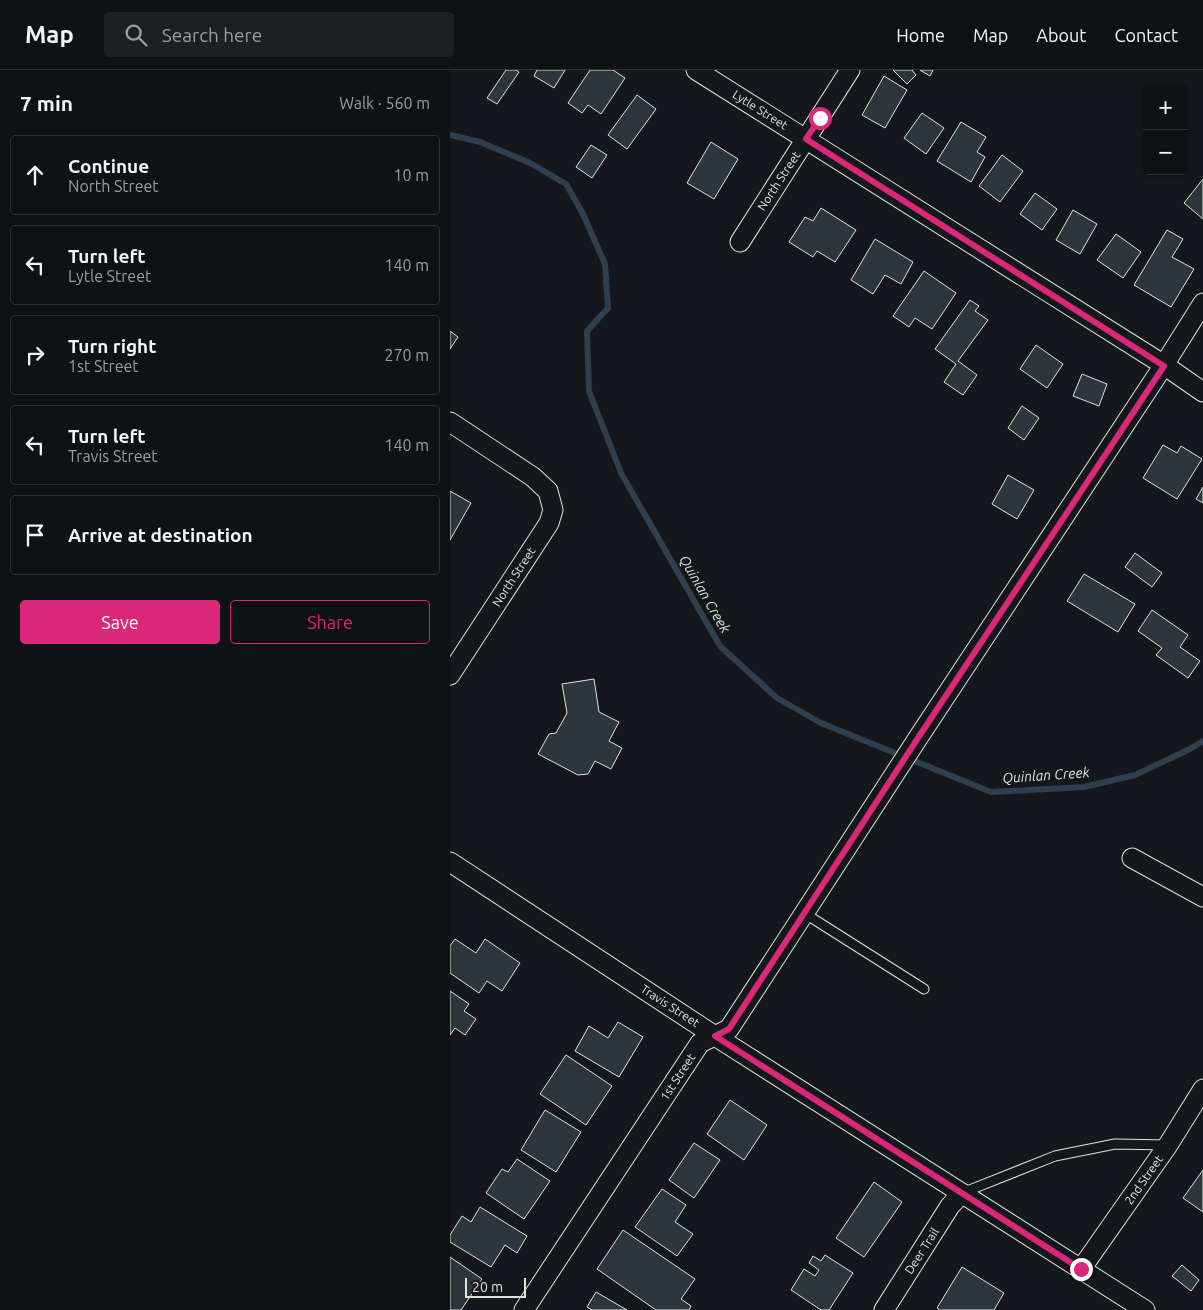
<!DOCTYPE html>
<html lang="en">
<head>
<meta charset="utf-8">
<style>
	body { margin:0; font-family:Ubuntu,sans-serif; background:#1d2022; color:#f1f3f6 }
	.controls { position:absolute; right:15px; top:15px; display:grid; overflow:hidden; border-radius:5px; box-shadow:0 1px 4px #0004 }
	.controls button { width:45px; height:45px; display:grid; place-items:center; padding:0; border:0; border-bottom:1px solid #2f3234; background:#0f1215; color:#f1f3f6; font:25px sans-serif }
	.scale { position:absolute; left:15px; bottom:12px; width:61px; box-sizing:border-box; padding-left:5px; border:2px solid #d8e6dc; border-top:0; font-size:14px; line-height:18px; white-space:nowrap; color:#d8e6dc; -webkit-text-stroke:4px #14181c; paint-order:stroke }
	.stop { position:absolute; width:15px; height:15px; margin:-11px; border:4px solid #db2777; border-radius:50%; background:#fff }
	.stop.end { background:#db2777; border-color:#fff; box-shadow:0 1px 5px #0008 }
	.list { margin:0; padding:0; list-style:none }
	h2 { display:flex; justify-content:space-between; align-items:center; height:65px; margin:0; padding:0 20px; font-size:21px }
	h2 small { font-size:16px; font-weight:400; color:#9b9ea0 }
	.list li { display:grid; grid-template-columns:32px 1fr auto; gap:15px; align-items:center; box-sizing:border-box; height:80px; margin:0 10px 10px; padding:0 10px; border:1px solid #2f3234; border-radius:5px }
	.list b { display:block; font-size:19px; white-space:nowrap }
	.list p { margin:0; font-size:16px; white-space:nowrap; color:#9b9ea0 }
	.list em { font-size:16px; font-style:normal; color:#9b9ea0 }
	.actions { display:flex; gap:10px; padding:15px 20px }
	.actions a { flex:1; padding:11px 0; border:1px solid #db2777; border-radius:5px; text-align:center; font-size:18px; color:#db2777 }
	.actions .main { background:#db2777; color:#fff }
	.icon { flex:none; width:28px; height:28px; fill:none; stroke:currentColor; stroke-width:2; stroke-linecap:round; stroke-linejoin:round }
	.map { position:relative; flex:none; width:753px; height:1240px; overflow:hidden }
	header { display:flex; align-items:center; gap:30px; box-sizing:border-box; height:70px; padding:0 25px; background:#0f1215; border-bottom:1px solid #2f3234 }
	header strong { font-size:24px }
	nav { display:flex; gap:28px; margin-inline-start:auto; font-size:18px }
	.search { width:350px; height:45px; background:#1d2022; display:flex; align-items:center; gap:12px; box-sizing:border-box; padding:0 18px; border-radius:5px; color:#9b9ea0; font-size:19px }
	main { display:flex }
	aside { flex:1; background:#0f1215 }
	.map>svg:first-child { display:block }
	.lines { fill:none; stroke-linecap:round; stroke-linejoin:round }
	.stream { stroke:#2f3f4d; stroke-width:6 }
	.building { fill:#2c363c; stroke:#d8e6dc }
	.lane-casing { stroke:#d8e6dc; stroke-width:11 }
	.street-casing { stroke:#d8e6dc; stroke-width:21 }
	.lane { stroke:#14181c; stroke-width:9 }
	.street { stroke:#14181c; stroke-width:19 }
	.route { stroke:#db2777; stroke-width:6 }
	.labels { text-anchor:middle; stroke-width:4; stroke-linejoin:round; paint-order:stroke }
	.street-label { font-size:12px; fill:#d8e6dc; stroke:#14181c }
	.water-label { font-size:14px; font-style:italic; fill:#d8e6dc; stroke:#14181c }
</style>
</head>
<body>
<header>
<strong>Map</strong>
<div class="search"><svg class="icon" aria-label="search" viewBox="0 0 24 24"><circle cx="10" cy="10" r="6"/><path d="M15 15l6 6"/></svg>Search here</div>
<nav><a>Home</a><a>Map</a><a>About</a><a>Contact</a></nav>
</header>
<main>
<aside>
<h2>7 min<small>Walk · 560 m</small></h2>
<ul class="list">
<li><svg class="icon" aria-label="ahead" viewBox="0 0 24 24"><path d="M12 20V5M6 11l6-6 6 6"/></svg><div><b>Continue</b><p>North Street</p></div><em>10 m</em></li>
<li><svg class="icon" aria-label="left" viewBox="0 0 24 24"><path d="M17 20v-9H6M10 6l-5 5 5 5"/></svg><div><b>Turn left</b><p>Lytle Street</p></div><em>140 m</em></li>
<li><svg class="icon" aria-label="right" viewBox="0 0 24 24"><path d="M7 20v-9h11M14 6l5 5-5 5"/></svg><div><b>Turn right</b><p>1st Street</p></div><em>270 m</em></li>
<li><svg class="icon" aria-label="left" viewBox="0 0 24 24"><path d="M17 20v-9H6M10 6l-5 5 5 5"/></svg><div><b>Turn left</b><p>Travis Street</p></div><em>140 m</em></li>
<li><svg class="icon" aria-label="arrive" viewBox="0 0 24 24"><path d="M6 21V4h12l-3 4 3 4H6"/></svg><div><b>Arrive at destination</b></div></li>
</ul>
<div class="actions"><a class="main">Save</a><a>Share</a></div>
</aside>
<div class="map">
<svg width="753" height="1240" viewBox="0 0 753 1240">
	<rect width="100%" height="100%" fill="#14181c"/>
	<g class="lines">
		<path class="stream" d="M0 65 30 72 80 93 116 114 133 144 155 194 158 238 137 261 139 321 171 403 270 576 327 628 371 653 541 722 634 717 685 705 740 679 753 671"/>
	</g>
	<path class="building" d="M56 0H66L69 2 47 34 37 28Z
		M87 0H115L104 18 84 6Z
		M140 0H163L175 8 151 44 138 35 132 43 118 33Z
		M443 0H462L466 5 457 14Z
		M470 0H483L480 6Z
		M434 6 457 20 435 58 412 45Z
		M187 25 206 39 177 79 158 65Z
		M472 43 494 58 476 84 454 68Z
		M511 52 536 67 527 82 535 87 521 112 487 91Z
		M261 72 288 89 264 129 237 113Z
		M141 75 157 85 142 108 126 97Z
		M552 85 573 101 550 132 529 116Z
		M753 109V149L734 133Z
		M585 123 607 139 592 160 570 144Z
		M371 138 406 160 385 192 367 181 363 187 339 172 355 147 363 151Z
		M623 140 647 154 630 184 606 170Z
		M717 160 733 169 722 187 744 199 721 237 684 215Z
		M666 164 691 182 673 208 647 190Z
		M425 169 463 192 451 214 435 205 423 224 401 210Z
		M474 201 506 223 482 259 465 248 459 257 443 246Z
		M520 230 529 236 525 241 538 250 508 291 527 305 513 325 494 312 506 294 485 279Z
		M0 261 8 267 0 279Z
		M586 275 613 294 597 318 570 299Z
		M632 304 657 314 649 336 623 326Z
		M572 336 589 348 574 370 558 358Z
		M713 375 727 383 731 376 752 389 727 429 693 408Z
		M558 405 584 420 567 449 542 434Z
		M753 417V433L746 429Z
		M0 421 21 433 0 470Z
		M685 483 712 503 702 517 675 497Z
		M634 504 685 534 668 562 617 531Z
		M702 540 738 565 730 577 750 591 738 608 706 585 712 578 688 561Z
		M144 609 149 642 169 652 159 671 172 678 161 699 145 691 138 704 128 705 88 684 99 664 106 663 117 643 112 614Z
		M5 869 26 883 35 869 70 893 52 921 37 911 29 923 0 903V876Z
		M0 921 19 934 14 941 26 949 15 965 5 958 0 965Z
		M168 952 193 967 169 1007 125 981 139 956 158 968Z
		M116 985 162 1016 136 1055 90 1024Z
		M280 1030 317 1055 294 1090 257 1064Z
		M95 1040 131 1062 106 1102 71 1080Z
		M244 1073 270 1090 244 1128 219 1110Z
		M67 1089 100 1111 74 1149 36 1123 52 1099 58 1102Z
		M753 1100V1142L733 1128Z
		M424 1112 452 1132 414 1187 386 1168Z
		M212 1119 236 1135 225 1152 243 1164 227 1186 185 1157Z
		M30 1137 77 1166 67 1183 55 1175 41 1197 0 1172V1165L12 1146 21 1152Z
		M173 1160 245 1209 231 1229 241 1236 239 1240H206L147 1199Z
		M375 1185 403 1203 379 1240H371L341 1220 354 1199 365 1206 369 1200 359 1193 363 1186 371 1191Z
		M0 1187 32 1209 11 1240H0Z
		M732 1195 749 1210 741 1221 722 1206Z
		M512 1197 554 1223 544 1240H490L487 1238Z
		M146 1222 177 1240H142L137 1237Z"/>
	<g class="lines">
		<defs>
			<path id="lane" d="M354 843 474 919
				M512 1123 605 1086 665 1074 718 1075"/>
			<path id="street" d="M246 0 714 295 753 322
				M290 172 400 0
				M0 352 83 407 98 421 103 440 99 453 0 605
				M682 788 753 827
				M0 792 265 966 695 1240
				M631 1199 718 1075 753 1019
				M74 1240 250 973 279 959 468 668 714 295 753 233
				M434 1240 500 1136 512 1123"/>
		</defs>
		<use href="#lane" class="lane-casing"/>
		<use href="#street" class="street-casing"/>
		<use href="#lane" class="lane"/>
		<use href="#street" class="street"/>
	</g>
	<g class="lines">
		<path class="route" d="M370 48 356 69 714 296 468 668 279 959 265 966 631 1199"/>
	</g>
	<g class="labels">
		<g class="street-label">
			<text transform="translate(310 40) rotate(32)" y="4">Lytle Street</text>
			<text transform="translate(329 111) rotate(-57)" y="4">North Street</text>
			<text transform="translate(64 507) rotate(-57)" y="4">North Street</text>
			<text transform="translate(220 936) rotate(33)" y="4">Travis Street</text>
			<text transform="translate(228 1007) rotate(-57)" y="4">1st Street</text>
			<text transform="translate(694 1110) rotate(-55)" y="4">2nd Street</text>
			<text transform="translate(472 1181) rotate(-57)" y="4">Deer Trail</text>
		</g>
		<g class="water-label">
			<text transform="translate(255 524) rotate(60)" y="5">Quinlan Creek</text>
			<text transform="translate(596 705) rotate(-4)" y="5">Quinlan Creek</text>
		</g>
	</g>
</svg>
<div class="controls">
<button>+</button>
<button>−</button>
</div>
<div class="scale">20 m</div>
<div class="stop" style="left:370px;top:48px"></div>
<div class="stop end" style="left:631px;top:1199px"></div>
</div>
</main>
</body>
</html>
